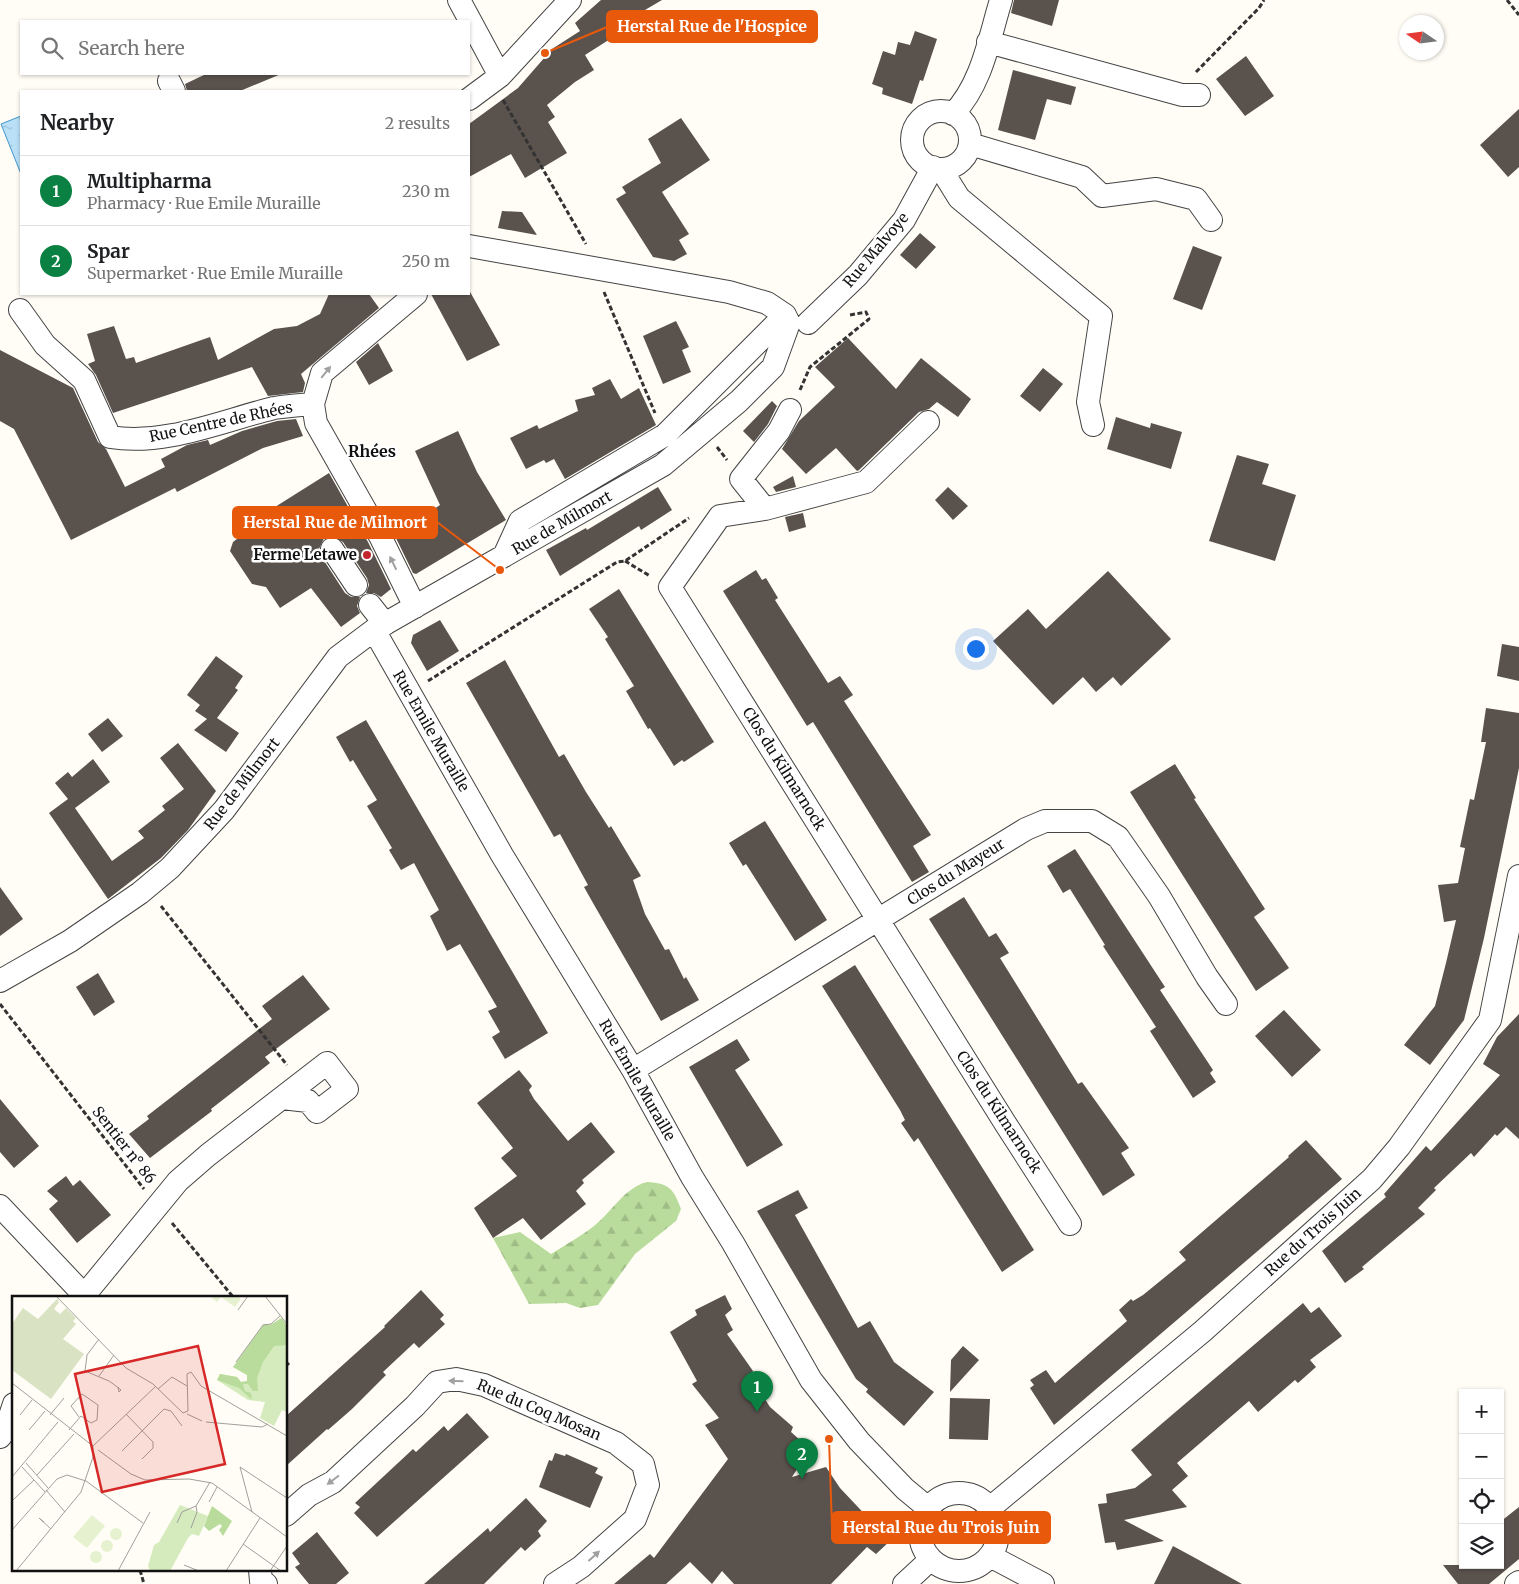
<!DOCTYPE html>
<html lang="en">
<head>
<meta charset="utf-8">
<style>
	body { margin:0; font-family:Merriweather,serif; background:#f2f2f2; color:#202124 }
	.controls { position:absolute; right:15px; bottom:15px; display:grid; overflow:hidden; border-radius:0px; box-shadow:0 1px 4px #0004 }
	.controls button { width:45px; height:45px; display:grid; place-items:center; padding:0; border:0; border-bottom:1px solid #e0e0e0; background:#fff; color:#202124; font:25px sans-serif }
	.compass { position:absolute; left:1399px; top:15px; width:45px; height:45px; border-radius:50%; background:#fff; box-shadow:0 1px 4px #0004; rotate:283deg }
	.you { position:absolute; left:975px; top:648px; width:18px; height:18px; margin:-12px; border:4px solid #fff; border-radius:50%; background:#1a73e8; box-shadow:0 0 0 8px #1a73e833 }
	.badge { display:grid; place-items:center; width:32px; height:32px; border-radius:50%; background:#0b8043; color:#fff; font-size:16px; font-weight:700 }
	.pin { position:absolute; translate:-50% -41px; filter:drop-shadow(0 1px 2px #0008) }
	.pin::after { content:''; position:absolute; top:26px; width:18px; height:15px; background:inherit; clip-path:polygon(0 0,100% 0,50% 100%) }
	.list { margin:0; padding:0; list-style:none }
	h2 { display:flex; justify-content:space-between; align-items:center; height:65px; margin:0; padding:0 20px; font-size:21px }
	h2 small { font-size:16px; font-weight:400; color:#757577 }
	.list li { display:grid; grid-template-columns:32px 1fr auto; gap:15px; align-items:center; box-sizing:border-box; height:70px; padding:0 20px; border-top:1px solid #e0e0e0 }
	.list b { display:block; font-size:19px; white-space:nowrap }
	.list p { margin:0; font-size:16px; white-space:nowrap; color:#757577 }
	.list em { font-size:16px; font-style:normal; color:#757577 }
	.icon { flex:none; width:28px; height:28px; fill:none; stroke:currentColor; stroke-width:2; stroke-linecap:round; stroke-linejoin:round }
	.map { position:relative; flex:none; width:1519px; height:1584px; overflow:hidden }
	.search { position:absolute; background:#fff; box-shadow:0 1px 4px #0004; left:20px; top:20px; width:450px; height:55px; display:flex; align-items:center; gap:12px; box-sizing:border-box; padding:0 18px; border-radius:0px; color:#757577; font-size:19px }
	.panel { position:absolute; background:#fff; box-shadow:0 1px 4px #0004; left:20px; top:90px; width:450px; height:205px; border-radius:0px }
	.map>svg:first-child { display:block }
	.forest { fill:url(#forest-firs) }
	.water { fill:url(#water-ripples); stroke:#3f96cf }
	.building { fill:#5a524d }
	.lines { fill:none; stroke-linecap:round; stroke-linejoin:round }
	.minor-casing { stroke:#444; stroke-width:24 }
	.path { stroke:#333; stroke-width:3; stroke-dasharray:5 2.5; stroke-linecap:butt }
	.minor { stroke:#fff; stroke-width:22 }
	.oneway { fill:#a0a0a0 }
	.poi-dot { fill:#c4262e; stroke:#fff; stroke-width:2 }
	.labels { text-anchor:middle; stroke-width:5; stroke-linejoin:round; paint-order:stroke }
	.street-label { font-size:15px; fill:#111; stroke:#fff }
	.poi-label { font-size:15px; font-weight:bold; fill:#111; stroke:#fff; text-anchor:end }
	.neighbourhood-label { font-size:16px; font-weight:bold; fill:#111; stroke:#fff }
	.inset-road { fill:none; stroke:#a09f9a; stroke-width:1 }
	.view { fill:#d62828; fill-opacity:0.15; stroke:#d62828; stroke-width:2.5 }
	.inset-edge { fill:none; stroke:#111; stroke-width:2.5 }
	.leader { fill:none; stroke:#e8590c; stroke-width:2 }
	.callout-dot { fill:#e8590c; stroke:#fff; stroke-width:2 }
	.callout { fill:#e8590c; stroke:#e8590c; stroke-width:2 }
	.callout-label { font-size:16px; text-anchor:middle; font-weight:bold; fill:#fff }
</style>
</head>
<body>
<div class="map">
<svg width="1519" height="1584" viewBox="0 0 1519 1584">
	<defs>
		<pattern id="forest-firs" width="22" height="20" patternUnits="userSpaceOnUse" patternTransform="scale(1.25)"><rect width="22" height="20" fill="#b9dc9c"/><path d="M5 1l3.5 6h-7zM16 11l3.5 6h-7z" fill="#9ebc85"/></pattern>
		<pattern id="water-ripples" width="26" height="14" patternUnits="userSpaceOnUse" patternTransform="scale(1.25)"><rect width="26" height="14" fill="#b9e0f7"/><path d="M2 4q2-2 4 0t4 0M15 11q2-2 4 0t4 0" fill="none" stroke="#9ebfd3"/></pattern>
	</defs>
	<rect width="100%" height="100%" fill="#fffdf5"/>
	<path class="forest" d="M647 1182C669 1183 674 1189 681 1209L676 1221 635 1254 598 1305 580 1308 566 1303 529 1304 493 1238 520 1232 551 1254C565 1245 580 1237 594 1226 612 1212 624 1188 647 1182Z"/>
	<path class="water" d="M21 116V174L1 124Z"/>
	<path class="building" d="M601 0H662L616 27 618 34 585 55 594 70 575 82 547 105 555 117 548 122 567 153 525 178 511 154 469 177V124L518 88 552 49 580 31 575 23Z
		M1014 0H1059L1052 26 1011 13Z
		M915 31 937 39 923 81 920 80 912 104 882 94 883 88 872 84 883 51 895 55 898 42 910 45Z
		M1246 56 1274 96 1245 116 1216 79Z
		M1013 70 1076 87 1071 105 1047 99 1035 140 998 130Z
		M206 74H281L240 91H187L185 84Z
		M1519 109V167L1508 177 1480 145Z
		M681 118 710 160 662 192 689 234 679 240 687 254 674 261 653 257 616 199 626 193 622 187 661 163 648 139Z
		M502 211 522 212 537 235 498 228Z
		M920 233 936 247 916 269 900 255Z
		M1193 246 1222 257 1202 310 1173 299Z
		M469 290 500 345 467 361 431 294H469Z
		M329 294H369L379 308 301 374 305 383 303 392 268 396 252 367 113 413 96 375 88 364 95 361 87 334 114 326 126 359 134 357 136 363 210 337 218 360 274 329 297 326 320 314Z
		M676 321 689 347 682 350 691 372 663 384 643 336Z
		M848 338 896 389 921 358 971 399 958 417 937 402 929 409 919 412 859 470 857 471 836 448 806 474 782 449 799 421 835 387 815 367Z
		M378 343 393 371 369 385 356 362Z
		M0 350 73 388 98 442 106 449 125 487 165 467 161 459 187 445 208 440 210 445 242 431 277 421 296 419 303 436 263 448 177 492 175 488 71 540 14 429 0 421Z
		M1043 368 1063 384 1040 412 1020 396Z
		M610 379 621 399 639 388 656 425 565 479 554 459 546 463 544 460 526 469 510 438 537 425 539 429 578 411 575 400 595 395 592 388Z
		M772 401 777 406 768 424 754 442 743 431Z
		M1116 417 1150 428 1151 423 1182 432 1171 469 1107 449Z
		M458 431 477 472 506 520 416 574 413 573 395 536 429 518 427 514 440 505 415 451Z
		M1237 455 1269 464 1262 484 1296 495 1275 561 1209 541Z
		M329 473 368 542 391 589 381 597 374 593H366L369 585 367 578 343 542 332 536 324 538 319 549 321 556 345 593 351 597H360L357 606 360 613 341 627 311 588 280 608 266 587 252 584 230 551 233 542 276 509 275 507Z
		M793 476 796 487 776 492 773 487Z
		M658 487 672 510 641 530 639 526 560 576 546 550 586 528 587 530Z
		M948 487 968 506 953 520 935 500Z
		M803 513 806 527 789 532 785 517Z
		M756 570 762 580 766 578 778 598 775 600 828 683 840 676 853 695 844 701 931 835 913 846 929 872 912 882 813 722 807 726 723 591Z
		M1108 571 1171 639 1121 686 1113 677 1096 692 1083 677 1053 705 993 641 1028 609 1046 629Z
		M619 589 714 742 684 762 682 760 674 766 650 728 648 729 626 691 634 686 605 639 608 637 589 609Z
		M440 620 459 651 427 671 411 643 413 635Z
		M1502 644 1519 647V681L1497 676Z
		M216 656 243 676 235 688 238 690 217 718 239 733 226 752 194 730 207 719 195 711 200 705 187 695Z
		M505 660 559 757 564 754 586 792 609 828 611 826 641 876 633 880 645 914 665 950 669 949 684 979 686 977 699 1000 661 1021 593 903 584 887 588 885 560 834 554 837 466 683Z
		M1486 708 1519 713V768L1484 938 1464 1020 1430 1065 1404 1045 1435 1006 1446 963 1456 920 1444 922 1438 885 1458 883 1465 848 1460 847 1470 799 1474 800 1486 742H1481Z
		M108 718 123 736 102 752 88 734Z
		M366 720 548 1033 505 1059 492 1037 500 1032 488 1011 497 1007 460 944 447 951 430 916 439 910 414 863 401 870 389 850 392 848 367 806 377 800 353 760 350 762 336 737Z
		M178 743 216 791 188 830 161 858 108 899 49 813 68 799 55 783 68 772 72 777 93 759 110 782 75 808 112 861 144 838 138 831 165 810 162 806 184 789 160 758Z
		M1175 764 1196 798 1194 799 1265 909 1254 917 1289 968 1256 991 1130 792Z
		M765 821 827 920 795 941 746 864 743 866 729 843Z
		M1075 849 1165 987 1160 990 1213 1070 1210 1073 1216 1082 1193 1098 1150 1031 1156 1027 1103 946 1105 945 1070 889 1063 893 1047 866Z
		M0 887 23 919 0 936Z
		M964 897 989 937 996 933 1009 953 1000 958 1078 1084 1082 1082 1129 1148 1121 1153 1135 1175 1103 1196 929 919Z
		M855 965 1034 1250 1002 1272 918 1138 914 1142 901 1123 905 1120 900 1110 822 986Z
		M98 973 115 1002 94 1016 76 987Z
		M303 975 330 1009 265 1057 270 1063 211 1109 212 1111 150 1158 129 1134 149 1119 147 1116 272 1019 262 1006Z
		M1284 1010 1321 1050 1292 1077 1255 1036Z
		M1519 1014V1139L1506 1127 1497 1136 1495 1134 1474 1157 1471 1153 1434 1188 1436 1190 1418 1208 1425 1214 1362 1267 1364 1269 1345 1283 1322 1251 1386 1197 1384 1194 1426 1146 1431 1151 1500 1075 1483 1064 1497 1037Z
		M737 1039 750 1060 735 1070 783 1145 747 1167 689 1067Z
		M519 1070 532 1086 529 1090 534 1099 568 1141 591 1122 615 1152 582 1180 584 1183 576 1191 586 1204 541 1240 523 1218 493 1238 474 1208 517 1176 501 1158 513 1148 477 1103Z
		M0 1099 39 1146 14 1168 0 1152Z
		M1306 1140 1342 1179 1054 1425 1030 1388 1034 1385 1030 1380 1046 1370 1055 1383 1127 1321 1119 1310 1131 1299 1133 1301 1143 1295 1186 1260 1179 1252 1289 1157 1288 1156Z
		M66 1176 73 1186 80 1180 111 1215 77 1243 49 1209 58 1201 47 1191Z
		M798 1190 808 1208 795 1215 858 1328 870 1321 894 1362 934 1392 904 1426 866 1392 868 1389 856 1379 757 1211Z
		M421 1290 444 1315 440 1319 445 1324 419 1348 414 1343 383 1372 386 1375 352 1409 328 1430 327 1429 286 1466V1416L385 1327 384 1326Z
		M725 1295 732 1309 725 1315 733 1330 727 1334 753 1371 750 1376 770 1407 793 1427 791 1432 810 1449 792 1477 826 1467 840 1488 890 1541 876 1554 867 1547 831 1584H734L722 1571 712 1584 690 1562 666 1584H614L650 1554 654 1558 728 1459 705 1425 719 1418 692 1384 697 1381 670 1332 697 1315 695 1310Z
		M1303 1303 1311 1313 1319 1307 1342 1336 1310 1360 1316 1367 1298 1383 1295 1380 1258 1412 1249 1401 1177 1463 1188 1476 1172 1490 1187 1507 1124 1520 1164 1541 1117 1550 1115 1542 1105 1543 1098 1504 1107 1503 1106 1494 1135 1488 1152 1475 1131 1450Z
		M963 1346 979 1360 950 1392 951 1360Z
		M950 1398 990 1399 988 1440 949 1439Z
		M467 1413 489 1437 377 1537 354 1513 360 1507 355 1503 413 1449 416 1452 444 1426 448 1431Z
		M555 1453 565 1456 566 1454 598 1468 595 1473 603 1477 590 1508 539 1487 549 1460 552 1461Z
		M526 1498 547 1521 538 1531 541 1536 525 1551 521 1547 484 1584H424L488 1528 490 1532Z
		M1519 1507V1559L1489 1584H1458L1443 1565H1500V1522Z
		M317 1532 349 1573 336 1584H309L295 1567 300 1564 292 1553Z
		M1173 1546 1197 1559 1242 1584H1154Z"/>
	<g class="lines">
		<defs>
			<path id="minor" d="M459 0 500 76
				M988 42 1182 95H1199
				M169 81 174 91
				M469 99 500 76 570 0
				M912 140a29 29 0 1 1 58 0a29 29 0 1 1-58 0Z
				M953 114C982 84 989 39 1001 0
				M970 144 1082 177 1102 196 1156 189 1196 199 1211 220
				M941 169 959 198 1101 316 1088 402 1093 425
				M20 310 45 345 84 380 110 437C165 446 221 421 274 408 287 406 300 405 313 404
				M808 323 858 275 904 220 933 167
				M928 422 866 482 765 509 720 516 670 587 1005 1123 1070 1224
				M765 509 741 479 779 431 790 410
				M332 549 356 585
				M504 556 520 521 665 435 785 315
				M370 605 385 624
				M415 607 380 536 316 423 313 404 322 373 416 294
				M374 630 502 855 633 1070 692 1177 733 1243 811 1380 859 1441 905 1489 928 1508
				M0 981 70 941 140 893 170 868 224 810 338 657 374 630 663 465 739 401 773 367 789 323 785 315 767 303 729 292 469 246
				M633 1070 1026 829 1045 821H1092L1118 837 1159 896 1207 977 1226 1004
				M0 1206 84 1295
				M82 1298 178 1181 208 1155 327 1063 347 1089 317 1112 308 1101 282 1098
				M0 1437 5 1431 14 1404
				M920 1532a39 39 0 1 1 78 0a39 39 0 1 1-78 0Z
				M990 1508 1203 1331 1372 1179 1399 1147 1490 1020 1519 876
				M286 1515 309 1495 333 1482 415 1406 437 1382 456 1379 484 1385 616 1443 643 1464 648 1485 635 1519 581 1567 555 1584
				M990 1556 1043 1584
				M260 1570 261 1581 266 1584
				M904 1584 930 1560
				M1516 1584 1519 1582"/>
		</defs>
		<use href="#minor" class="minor-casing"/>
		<path class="path" d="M1507 0 1519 15
			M1196 72 1259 8 1264 0
			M503 100 586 244
			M604 292 655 413
			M800 390 810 367 869 319 866 312 850 315
			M717 447 727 460
			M625 561 650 576
			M428 681 617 562 625 561 689 518
			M161 906 287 1065
			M0 1004 144 1189
			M172 1223 234 1298
			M286 1362 289 1365
			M140 1570 144 1584"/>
		<use href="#minor" class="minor"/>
	</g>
	<defs><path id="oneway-solid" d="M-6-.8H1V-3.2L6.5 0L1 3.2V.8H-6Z" transform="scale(1.25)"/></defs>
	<g class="oneway">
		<use href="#oneway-solid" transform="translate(326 372) rotate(-51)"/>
		<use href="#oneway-solid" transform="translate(393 563) rotate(-116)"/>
		<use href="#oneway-solid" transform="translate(456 1381) rotate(-179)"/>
		<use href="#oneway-solid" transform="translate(333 1480) rotate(143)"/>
		<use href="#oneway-solid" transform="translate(594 1556) rotate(-42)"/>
	</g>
	<circle class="poi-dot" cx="367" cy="555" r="5"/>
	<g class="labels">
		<g class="street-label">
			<text transform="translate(876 250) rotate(-50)" y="5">Rue Malvoye</text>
			<text transform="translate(221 422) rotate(-12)" y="5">Rue Centre de Rhées</text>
			<text transform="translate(562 523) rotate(-30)" y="5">Rue de Milmort</text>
			<text transform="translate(431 731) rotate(60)" y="5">Rue Emile Muraille</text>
			<text transform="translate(784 769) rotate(58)" y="5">Clos du Kilmarnock</text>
			<text transform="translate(242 784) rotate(-52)" y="5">Rue de Milmort</text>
			<text transform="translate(956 872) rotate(-32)" y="5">Clos du Mayeur</text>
			<text transform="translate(637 1080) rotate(60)" y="5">Rue Emile Muraille</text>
			<text transform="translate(999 1112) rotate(57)" y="5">Clos du Kilmarnock</text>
			<text transform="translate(124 1145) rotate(52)" y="5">Sentier n° 86</text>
			<text transform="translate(1313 1232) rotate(-42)" y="5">Rue du Trois Juin</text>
			<text transform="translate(539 1410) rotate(23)" y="5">Rue du Coq Mosan</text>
		</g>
		<g class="poi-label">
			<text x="357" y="560">Ferme Letawe</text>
		</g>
		<g class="neighbourhood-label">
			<text x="372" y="457">Rhées</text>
		</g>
	</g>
	<g transform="translate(12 1296)">
		<rect width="275" height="275" fill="#fffdf5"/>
		<path d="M268 22 275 30V116L270 114 262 130 248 122 253 106 236 104 205 84 208 78 225 81 229 86 235 85V79L221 71ZM168 209 196 220 187 240 180 238 176 242 158 275H138L136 270 142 249 147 246Z" fill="#d5ebbd"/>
		<path d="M270 22 275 30V49L262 50 251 66 245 82 246 95H241L236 88H231L233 95 239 97 240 104 227 92 205 84 208 78 225 81 229 86 235 85V79L221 71 252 28 258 29ZM200 210 220 225 211 240 207 234 210 230 208 228 197 235 192 230Z" fill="#b9dc9c"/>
		<path d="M45 3 47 6 42 13 48 18 54 12 64 22 61 25 64 28 51 43 72 58 39 103 0 74V28L11 12 26 23Z" fill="#d9e3c4"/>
		<path d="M198 0H225L229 3 223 11 209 1 205 6ZM80 219 93 230 75 252 61 241ZM98 238a6 6 0 1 1 12 0a6 6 0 1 1-12 0ZM89 250a6 6 0 1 1 12 0a6 6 0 1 1-12 0ZM78 261a6 6 0 1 1 12 0a6 6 0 1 1-12 0Z" fill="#e6f2cf"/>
		<path class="inset-road" d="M44 0 114 72 141 88 171 117 176 115 175 78 179 76 189 90 275 140M253 0 275 28M226 14 236 0M87 43 75 59 73 75 97 85 100 87 109 94 107 96 106 91M224 66 251 29 259 28 268 20M87 80 102 59M0 87 81 150M146 93 160 81 175 90M114 118 141 146V152L130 163M175 118 190 125M8 119 20 104M38 119 52 102M194 126 250 131 256 128M17 134 33 115M57 134 69 120 79 127 85 124 86 109 70 98 59 110 67 121M86 154 119 178 133 184 177 183 200 187 275 241M110 155 152 113 159 115 170 130M14 167 36 192M10 171 33 196M228 171 275 202M228 171 240 216M25 179 62 138M0 181 46 126M34 194 53 216M0 205 22 184M197 206 205 191M32 226 27 222 39 233M165 227 170 216 184 210 198 186M179 232 185 216 184 210M0 234 45 183 55 179 74 185 131 227M231 248 269 275M172 269 187 275M4 275 69 196 81 161V150L144 90M106 275 138 216M214 275 248 222M258 275 275 250"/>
		<path class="view" d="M186 50 213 168 90 196 63 78Z"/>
		<rect width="275" height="275" class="inset-edge"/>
	</g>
	<path class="leader" d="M545 53L607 27M500 570L437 522M829 1439L832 1528"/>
	<g class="callout-dot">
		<circle cx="545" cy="53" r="5"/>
		<circle cx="500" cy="570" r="5"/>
		<circle cx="829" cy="1439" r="5"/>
	</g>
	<g class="callout">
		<rect x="607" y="11" width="210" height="31" rx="5"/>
		<rect x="233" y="507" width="204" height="31" rx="5"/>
		<rect x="832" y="1512" width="218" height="31" rx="5"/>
	</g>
	<g class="callout-label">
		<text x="712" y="32">Herstal Rue de l'Hospice</text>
		<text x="335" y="528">Herstal Rue de Milmort</text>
		<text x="941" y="1533">Herstal Rue du Trois Juin</text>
	</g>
</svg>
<div class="controls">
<button>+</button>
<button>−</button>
<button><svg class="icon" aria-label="locate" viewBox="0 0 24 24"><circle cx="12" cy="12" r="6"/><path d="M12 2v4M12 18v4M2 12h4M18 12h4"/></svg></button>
<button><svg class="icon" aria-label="layers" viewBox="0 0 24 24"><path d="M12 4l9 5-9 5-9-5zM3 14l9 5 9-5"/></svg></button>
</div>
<svg class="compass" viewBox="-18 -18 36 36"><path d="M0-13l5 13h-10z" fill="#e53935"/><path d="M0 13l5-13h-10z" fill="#757577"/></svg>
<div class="you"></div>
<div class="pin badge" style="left:757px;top:1412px">1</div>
<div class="pin badge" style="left:802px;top:1479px">2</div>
<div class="search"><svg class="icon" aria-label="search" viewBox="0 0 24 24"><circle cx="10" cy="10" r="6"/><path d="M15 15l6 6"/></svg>Search here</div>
<section class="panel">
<h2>Nearby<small>2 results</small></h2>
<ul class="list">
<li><span class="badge">1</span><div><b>Multipharma</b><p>Pharmacy · Rue Emile Muraille</p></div><em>230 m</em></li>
<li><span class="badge">2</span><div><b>Spar</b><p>Supermarket · Rue Emile Muraille</p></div><em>250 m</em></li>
</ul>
</section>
</div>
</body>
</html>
